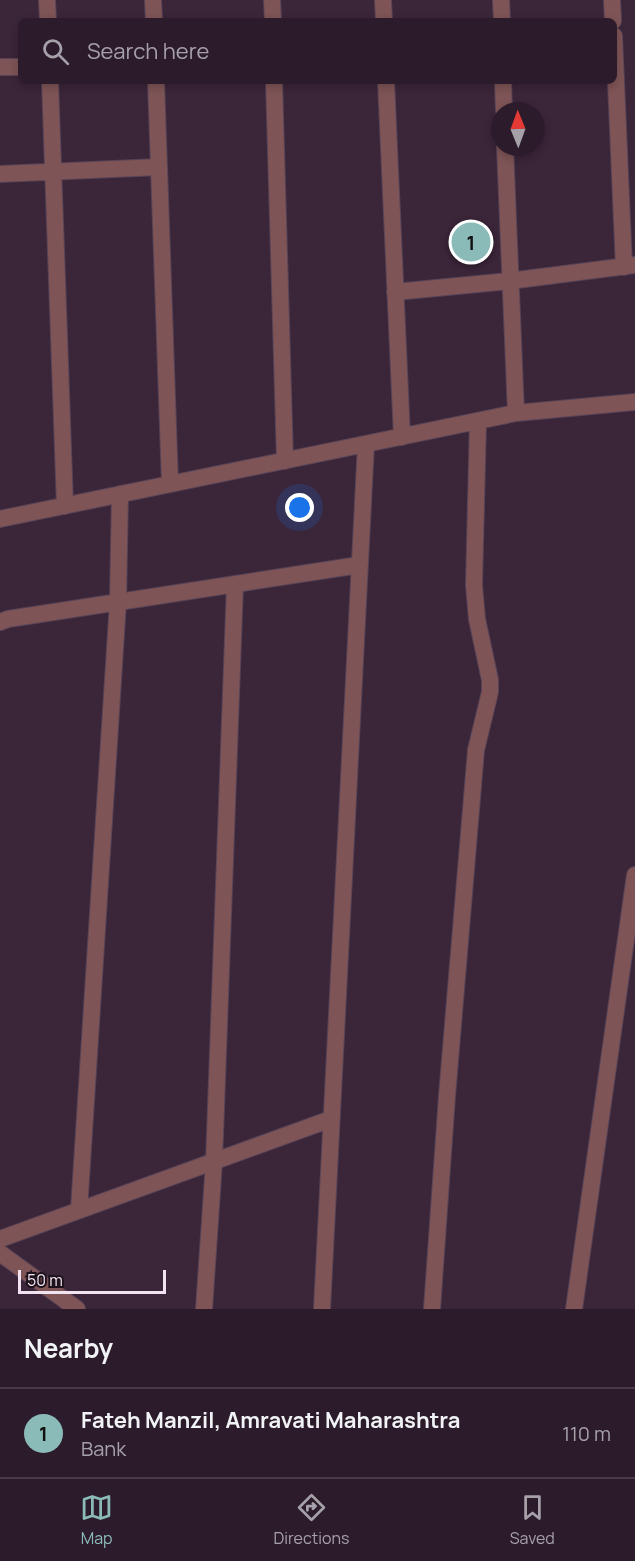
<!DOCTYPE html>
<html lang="en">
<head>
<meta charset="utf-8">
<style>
	body { margin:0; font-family:Manrope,sans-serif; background:#342533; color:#f1f3f6 }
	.compass { position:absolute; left:491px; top:102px; width:54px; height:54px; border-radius:50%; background:#2c1c2b; box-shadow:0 3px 9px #0003; rotate:359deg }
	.scale { position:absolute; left:18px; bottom:15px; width:148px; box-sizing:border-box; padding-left:6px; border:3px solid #f2e3f1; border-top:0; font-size:16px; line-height:21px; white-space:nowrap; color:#f2e3f1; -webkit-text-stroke:4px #1c121b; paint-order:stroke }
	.you { position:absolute; left:300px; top:508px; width:21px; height:21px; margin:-15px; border:4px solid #fff; border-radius:50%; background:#1a73e8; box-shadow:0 0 0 9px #1a73e833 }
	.badge { display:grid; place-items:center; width:39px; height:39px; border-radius:50%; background:#8bbbb9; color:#111; font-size:20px; font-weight:700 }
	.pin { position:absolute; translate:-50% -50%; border:3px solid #fff; box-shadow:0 2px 6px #0006 }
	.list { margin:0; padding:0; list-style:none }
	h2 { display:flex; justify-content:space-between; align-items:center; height:78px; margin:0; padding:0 24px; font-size:26px }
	h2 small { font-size:20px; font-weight:400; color:#a6a1a9 }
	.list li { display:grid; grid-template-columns:39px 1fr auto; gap:18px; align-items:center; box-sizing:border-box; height:90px; padding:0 24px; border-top:2px solid #483a47 }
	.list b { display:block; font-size:22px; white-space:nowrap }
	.list p { margin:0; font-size:20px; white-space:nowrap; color:#a6a1a9 }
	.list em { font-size:20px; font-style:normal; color:#a6a1a9 }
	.icon { flex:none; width:33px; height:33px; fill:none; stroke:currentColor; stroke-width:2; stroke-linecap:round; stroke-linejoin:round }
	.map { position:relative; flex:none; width:635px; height:1309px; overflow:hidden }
	.search { position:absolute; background:#2c1c2b; box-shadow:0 3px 9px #0003; left:18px; right:18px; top:18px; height:66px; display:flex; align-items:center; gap:15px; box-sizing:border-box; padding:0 21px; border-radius:9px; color:#a6a1a9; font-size:22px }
	.sheet { height:168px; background:#2c1c2b }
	nav { display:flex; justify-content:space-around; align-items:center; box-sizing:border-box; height:84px; border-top:2px solid #483a47; background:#2c1c2b; font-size:16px; color:#a6a1a9 }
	nav a { display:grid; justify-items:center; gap:3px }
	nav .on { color:#8bbbb9 }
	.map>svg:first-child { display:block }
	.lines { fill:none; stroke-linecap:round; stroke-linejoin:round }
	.minor-casing { stroke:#584356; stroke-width:18 }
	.minor { stroke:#7e5456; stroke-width:16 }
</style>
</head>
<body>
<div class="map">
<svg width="635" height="1309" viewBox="0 0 635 1309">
	<rect width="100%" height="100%" fill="#3b2539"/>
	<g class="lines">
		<defs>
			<path id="minor" d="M47 0 48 21
				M153 0 154 21
				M272 0 273 21
				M383 0 384 21
				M501 0 502 21
				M612 0 613 21
				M614 36 624 267
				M0 67H21
				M50 81 65 506
				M156 81 170 484
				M274 81 285 461
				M386 81 402 437
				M503 81 504 111
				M505 147 516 413
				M0 174 159 167
				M395 292 509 281 635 265
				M0 519 516 413 635 402
				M0 622 8 619 359 565
				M79 1210 118 602 120 494
				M0 1239 331 1119
				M0 1253 77 1309
				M204 1309 214 1162 235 584
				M322 1309 366 444
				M432 1309 447 1096 476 750 490 692V680L477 619 474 585 478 421
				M574 1309 635 875"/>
		</defs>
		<use href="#minor" class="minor-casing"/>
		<use href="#minor" class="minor"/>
	</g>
</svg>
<svg class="compass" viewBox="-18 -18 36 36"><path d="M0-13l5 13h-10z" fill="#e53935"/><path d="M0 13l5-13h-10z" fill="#a6a1a9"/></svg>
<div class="scale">50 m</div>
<div class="you"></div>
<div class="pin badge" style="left:471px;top:242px">1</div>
<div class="search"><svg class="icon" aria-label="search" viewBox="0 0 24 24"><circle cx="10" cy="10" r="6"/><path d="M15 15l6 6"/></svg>Search here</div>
</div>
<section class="sheet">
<h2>Nearby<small></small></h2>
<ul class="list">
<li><span class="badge">1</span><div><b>Fateh Manzil, Amravati Maharashtra</b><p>Bank</p></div><em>110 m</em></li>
</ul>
</section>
<nav>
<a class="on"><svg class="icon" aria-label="map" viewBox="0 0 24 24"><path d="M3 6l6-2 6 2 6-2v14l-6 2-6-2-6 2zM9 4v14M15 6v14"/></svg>Map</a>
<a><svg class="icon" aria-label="directions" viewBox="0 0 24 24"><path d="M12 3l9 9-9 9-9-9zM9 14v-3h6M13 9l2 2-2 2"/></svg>Directions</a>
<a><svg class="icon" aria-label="saved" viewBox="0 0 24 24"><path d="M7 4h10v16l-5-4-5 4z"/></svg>Saved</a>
</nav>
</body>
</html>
